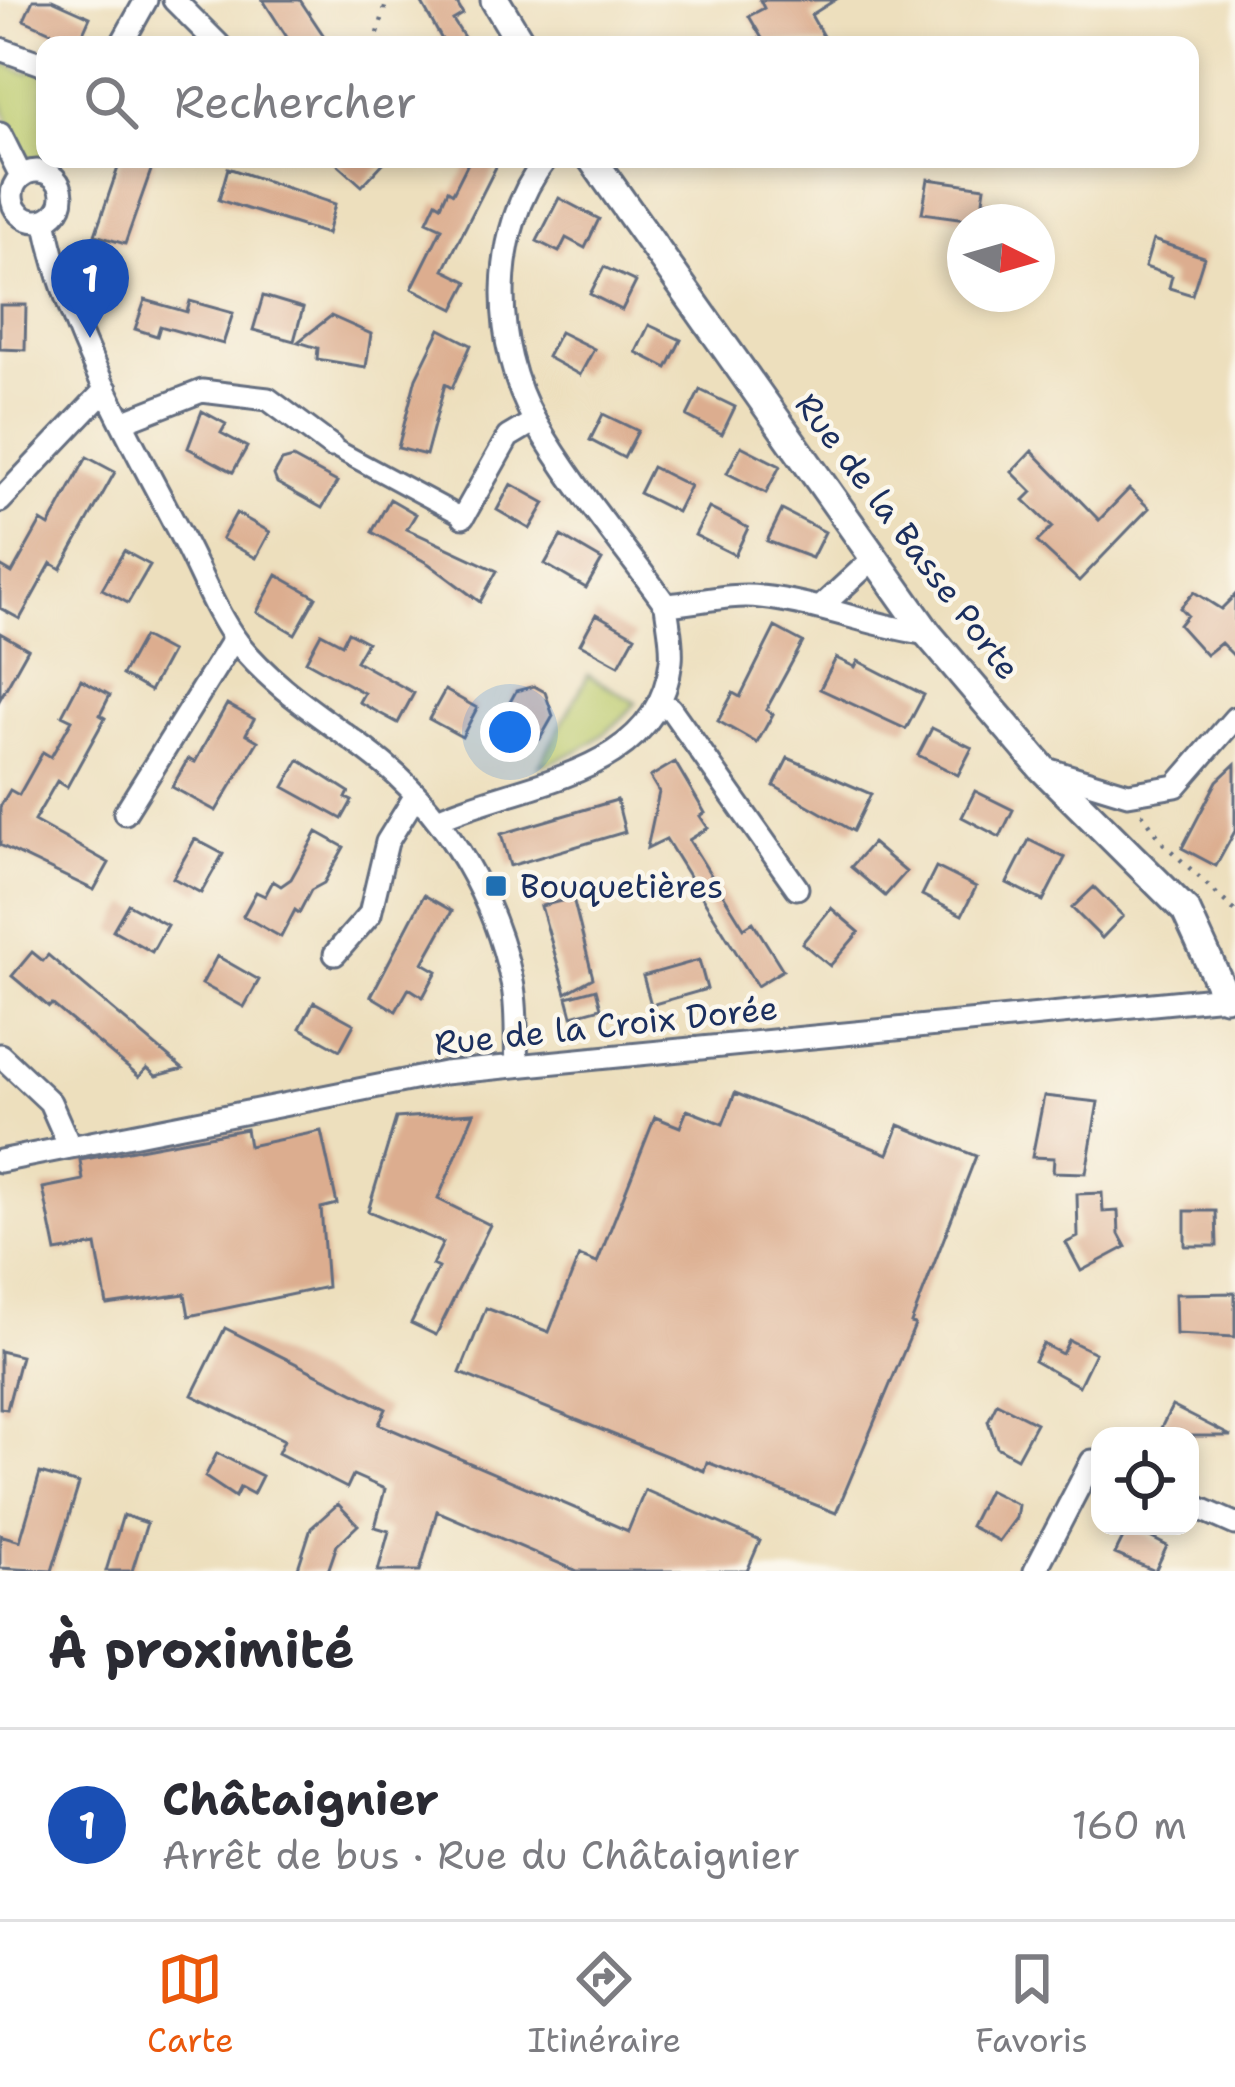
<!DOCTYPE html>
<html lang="fr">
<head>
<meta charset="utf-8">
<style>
	body { margin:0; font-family:"Shantell Sans",sans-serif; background:#f2f2f3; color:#2b2b33 }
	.controls { position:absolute; right:36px; bottom:36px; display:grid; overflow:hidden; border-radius:24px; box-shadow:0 6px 18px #0003 }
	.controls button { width:108px; height:108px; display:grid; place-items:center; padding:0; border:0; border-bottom:3px solid #e1e1e2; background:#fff; color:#2b2b33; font:60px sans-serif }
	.compass { position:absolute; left:947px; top:204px; width:108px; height:108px; border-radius:50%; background:#fff; box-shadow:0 6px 18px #0003; rotate:95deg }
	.you { position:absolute; left:510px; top:732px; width:42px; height:42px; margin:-30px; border:9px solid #fff; border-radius:50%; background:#1a73e8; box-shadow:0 0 0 18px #1a73e833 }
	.badge { display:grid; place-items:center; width:78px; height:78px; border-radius:50%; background:#ea580c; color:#fff; font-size:39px; font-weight:700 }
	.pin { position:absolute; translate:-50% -99px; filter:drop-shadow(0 3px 6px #0008) }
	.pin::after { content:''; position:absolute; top:63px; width:42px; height:36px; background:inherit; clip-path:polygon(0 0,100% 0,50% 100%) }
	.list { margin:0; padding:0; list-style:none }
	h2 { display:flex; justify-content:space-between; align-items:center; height:156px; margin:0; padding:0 48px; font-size:51px }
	h2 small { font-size:39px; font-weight:400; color:#7c7c81 }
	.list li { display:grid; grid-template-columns:78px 1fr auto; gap:36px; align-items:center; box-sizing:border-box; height:192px; padding:0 48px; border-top:3px solid #e1e1e2 }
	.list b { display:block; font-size:45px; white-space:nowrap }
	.list p { margin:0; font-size:39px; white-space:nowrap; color:#7c7c81 }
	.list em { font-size:39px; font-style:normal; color:#7c7c81 }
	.icon { flex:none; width:66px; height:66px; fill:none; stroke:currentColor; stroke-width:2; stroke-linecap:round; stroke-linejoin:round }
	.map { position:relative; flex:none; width:1235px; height:1571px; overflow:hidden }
	.search { position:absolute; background:#fff; box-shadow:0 6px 18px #0003; left:36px; right:36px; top:36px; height:132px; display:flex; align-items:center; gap:30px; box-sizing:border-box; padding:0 42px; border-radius:24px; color:#7c7c81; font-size:45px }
	.sheet { height:348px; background:#fff }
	nav { display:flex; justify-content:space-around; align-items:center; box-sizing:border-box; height:168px; border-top:3px solid #e1e1e2; background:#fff; font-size:33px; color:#7c7c81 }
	nav a { display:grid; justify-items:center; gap:6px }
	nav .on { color:#ea580c }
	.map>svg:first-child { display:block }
	.green { fill:#bcca6d; stroke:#6c7c66; stroke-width:3 }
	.building { fill:#dcad8f }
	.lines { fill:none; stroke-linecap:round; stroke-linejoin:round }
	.pedestrian-casing { stroke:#646d7f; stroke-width:22 }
	.minor-casing { stroke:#646d7f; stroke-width:27 }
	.tertiary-casing { stroke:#646d7f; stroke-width:33 }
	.path { stroke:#646d7f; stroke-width:4.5; stroke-dasharray:3 9; stroke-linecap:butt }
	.pedestrian { stroke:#fff; stroke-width:16 }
	.minor { stroke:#fff; stroke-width:21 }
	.tertiary { stroke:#fff; stroke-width:27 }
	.poi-dot { fill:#1f6fb2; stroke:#fbf7ec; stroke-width:4.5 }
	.labels { text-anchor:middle; stroke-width:9; stroke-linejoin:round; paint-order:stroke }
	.street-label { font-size:33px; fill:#1b2f5e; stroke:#fbf7ec }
	.poi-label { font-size:33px; fill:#1b2f5e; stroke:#fbf7ec; text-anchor:start }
</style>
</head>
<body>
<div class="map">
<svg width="1235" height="1571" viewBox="0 0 1235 1571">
	<rect width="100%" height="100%" fill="#fbf7ec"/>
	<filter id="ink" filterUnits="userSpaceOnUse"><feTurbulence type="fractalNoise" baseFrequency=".00833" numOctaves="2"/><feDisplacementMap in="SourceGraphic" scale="24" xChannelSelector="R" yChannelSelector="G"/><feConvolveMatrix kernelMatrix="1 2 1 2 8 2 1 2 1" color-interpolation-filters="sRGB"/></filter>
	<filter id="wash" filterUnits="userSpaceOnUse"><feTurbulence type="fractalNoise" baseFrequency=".004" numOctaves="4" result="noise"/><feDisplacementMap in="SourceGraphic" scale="48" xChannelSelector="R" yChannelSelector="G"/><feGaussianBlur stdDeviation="2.7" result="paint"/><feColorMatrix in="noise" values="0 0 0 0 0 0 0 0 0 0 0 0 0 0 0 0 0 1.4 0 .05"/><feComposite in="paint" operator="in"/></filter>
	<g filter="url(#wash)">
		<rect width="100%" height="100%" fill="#eddfbd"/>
		<path class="green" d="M0 56 2 62 27 73 35 68 45 74V159L40 165 19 154 0 98Z
			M588 675 636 703C610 734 577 755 539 766Z"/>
		<g id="blocks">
			<path class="building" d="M33 0H52L90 17 78 44 24 20Z
				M263 0H300L330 45H292Z
				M420 0H455L463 14 453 20 469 45H445Z
				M760 0H835L811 15 828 45 763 40 749 16 764 8Z
				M121 159H155L125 244 95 235Z
				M332 159H387L362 186Z
				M470 159H500L444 270 468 282 454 309 412 288 442 228 427 221 436 202 441 205 448 190 453 193Z
				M228 168 335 204 327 234 219 200Z
				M928 179 985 187 983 200 992 202 988 222 922 213Z
				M559 198 599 219 585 248 566 238 559 252 537 241Z
				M1153 240 1204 257 1192 295 1169 288 1172 276 1145 267Z
				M604 267 636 282 622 310 590 294Z
				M263 296 303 308 294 341 253 330Z
				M145 300 187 312 190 301 233 313 223 344 160 326 157 336 135 329Z
				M0 305H26L25 350 0 349Z
				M331 316 371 334 366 367 317 359 318 348 298 342Z
				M649 325 681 340 667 368 636 352Z
				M440 329 471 345 452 388 445 384 426 455 398 448 416 378Z
				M560 332 594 349 580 375 547 357Z
				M700 390 735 407 722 434 687 416Z
				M202 411 226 424 221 433 247 447 233 472 188 448Z
				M603 414 638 431 624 458 590 440Z
				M741 446 780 466 766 493 727 473Z
				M1032 451 1099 520 1129 489 1149 508 1079 581 1037 542 1052 527 1024 500 1032 492 1012 472Z
				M87 457 115 472 61 569 51 563 20 619 0 608V566L12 573 41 521 49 526Z
				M293 458 337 482 322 508 277 483 274 475 282 461Z
				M652 467 690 486 677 512 639 493Z
				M511 484 545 503 530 529 497 510Z
				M390 499 416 514 407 529 497 571 480 602 429 564 372 532Z
				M709 508 748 528 735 555 695 535Z
				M782 510 825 532 812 558 767 541Z
				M236 513 270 532 256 558 222 539Z
				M561 536 602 560 586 588 545 564Z
				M124 551 150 565 128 603 102 589Z
				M277 575 316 597 295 634 257 612Z
				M1194 592 1221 609 1235 595V657L1221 643 1206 655 1179 625 1187 615 1180 608Z
				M596 614 635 636 619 665 580 644Z
				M775 627 803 642 766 710 773 714 757 743 718 721 733 693 740 697Z
				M348 632 367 642 356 661 414 693 398 723 359 702 364 693 306 661 321 633 342 644Z
				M0 633 28 649 0 699Z
				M143 637 171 652 150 691 122 675Z
				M836 658 855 667 858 661 924 695 906 729 820 689Z
				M81 679 110 695 100 715 105 718 67 787 57 781 34 821 109 863 94 890 0 845V807L10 790 19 795 43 752 51 757 72 720 62 715Z
				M534 686 545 692 553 716 540 739 502 717 516 691Z
				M445 690 477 708 462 737 429 719Z
				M227 704 254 719 246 734 258 741 216 811 172 787 188 759 195 762Z
				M932 728 972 748 958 775 918 755Z
				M788 758 871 794 853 831 774 786Z
				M299 760 349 792 346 798 352 801 342 819 284 787Z
				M675 762 705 813 700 816 708 828 689 840 744 928 753 922 783 970 757 986 666 839 647 848 659 792 650 777Z
				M1235 764V831L1216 866 1182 848 1217 781Z
				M975 791 1013 810 1000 837 962 817Z
				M617 800 625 832 510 866 501 834Z
				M317 832 344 847 324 883 311 890 299 913 295 910 281 937 243 916 256 892 265 896 273 881 281 886 291 879Z
				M195 839 223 854 201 893 173 878Z
				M1029 840 1065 858 1043 901 1007 883Z
				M872 843 906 872 885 896 851 867Z
				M936 867 976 887 962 915 922 895Z
				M1094 887 1123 916 1102 938 1072 908Z
				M424 895 452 911 423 963 437 971 423 997 409 988 396 1011 371 996Z
				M573 898 593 978 566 993 541 906Z
				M128 904 167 925 152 952 113 930Z
				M831 908 859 932 830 966 802 943Z
				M32 952 43 961 48 955 183 1069 156 1076 147 1068 139 1077 52 1004 49 1007 12 976Z
				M217 956 259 980 244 1007 202 984Z
				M699 960 707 989 651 1005 643 976Z
				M596 989 601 1008 572 1016 567 997Z
				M314 1002 354 1024 340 1050 300 1028Z
				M735 1093 888 1154 899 1125 976 1156 911 1323 915 1325 836 1513 707 1462 704 1471 460 1373 486 1308 549 1332 579 1256 597 1263 655 1117 680 1127 687 1110 723 1124Z
				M1044 1096 1098 1102 1086 1173 1053 1172 1054 1158 1032 1157Z
				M474 1113 438 1199 490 1225 436 1335 411 1323 438 1268 432 1265 443 1243 368 1211 396 1118Z
				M246 1129 249 1146 321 1131 337 1204 321 1208 327 1287 189 1316 185 1294 107 1305 96 1245 56 1252 43 1188 83 1180 80 1160Z
				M1102 1193 1103 1212 1118 1211 1119 1234 1126 1247 1081 1271 1066 1243 1078 1237 1077 1194Z
				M1185 1211H1216L1217 1246H1185Z
				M1235 1293V1337L1176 1334 1175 1294Z
				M225 1328 386 1409 379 1424 628 1531 645 1490 760 1541 747 1571H577L437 1511 420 1571H378L389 1531 375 1527 385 1489 353 1475 347 1488 278 1453 284 1440 192 1395Z
				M1069 1340 1095 1353 1079 1386 1034 1361 1043 1344 1062 1354Z
				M0 1351 21 1356 7 1409 0 1408Z
				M997 1403 1036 1423 1017 1458 997 1447 988 1421Z
				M1172 1406 1231 1436H1157Z
				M217 1453 262 1476 253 1494 240 1487 235 1497 205 1477Z
				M40 1473 79 1484 52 1571 0 1568V1535L20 1541Z
				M988 1490 1018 1505 1016 1518 999 1541 970 1526Z
				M338 1504 358 1525 337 1545 328 1571H297L311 1528Z
				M123 1515 147 1523 132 1571H106Z
				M1129 1526 1167 1546 1155 1571 1115 1554Z"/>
		</g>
	</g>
	<g filter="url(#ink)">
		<use href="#blocks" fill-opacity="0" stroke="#646d7f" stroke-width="3"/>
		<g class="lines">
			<defs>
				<path id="pedestrian" d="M331 446 463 517"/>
				<path id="minor" d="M174 0 219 45
					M121 45 146 0
					M0 49 45 65
					M0 134 21 176
					M546 159C490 230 491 344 536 423 573 487 623 545 666 605 696 603 731 593 761 597 818 603 871 626 928 634
					M12 196a25 25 0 1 1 50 0a25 25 0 1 1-50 0Z
					M45 220C67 332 130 437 182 538 200 571 215 613 238 643 280 695 334 723 385 765 449 819 495 900 512 982 518 1008 515 1037 517 1064
					M122 422 202 391 268 399 331 446
					M0 501 106 389
					M463 517 508 437 535 421
					M821 607 874 558
					M659 703 670 708 797 888
					M1043 768 1128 794 1176 786 1235 718
					M125 813 234 638
					M440 818C523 781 658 776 671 661 673 644 668 623 666 605
					M335 954 370 914 387 842 416 795
					M0 1055 50 1102 69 1145
					M0 1161 444 1073 1235 996
					M1190 1504 1235 1524
					M1035 1571 1092 1461 1100 1465"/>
				<path id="tertiary" d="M495 0 522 45
					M592 159 928 634 1042 768 1186 911 1225 996"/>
			</defs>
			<use href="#pedestrian" class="pedestrian-casing"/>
			<use href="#minor" class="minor-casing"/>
			<use href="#tertiary" class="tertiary-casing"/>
			<path class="path" d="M375 45 387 0
				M0 201 12 200
				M1142 813 1163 843 1235 911"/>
			<use href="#pedestrian" class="pedestrian"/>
			<use href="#minor" class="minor"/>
			<use href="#tertiary" class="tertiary"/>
		</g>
	</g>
	<rect class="poi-dot" x="484" y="874" width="24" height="24" rx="6"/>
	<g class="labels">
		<g class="street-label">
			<text transform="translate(908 536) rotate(53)" y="12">Rue de la Basse Porte</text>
			<text transform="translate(606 1025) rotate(-6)" y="12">Rue de la Croix Dorée</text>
		</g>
		<g class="poi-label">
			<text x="520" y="898">Bouquetières</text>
		</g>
	</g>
</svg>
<div class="controls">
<button><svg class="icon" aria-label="locate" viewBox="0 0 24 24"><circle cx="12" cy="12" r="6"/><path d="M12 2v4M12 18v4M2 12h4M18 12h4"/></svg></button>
</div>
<svg class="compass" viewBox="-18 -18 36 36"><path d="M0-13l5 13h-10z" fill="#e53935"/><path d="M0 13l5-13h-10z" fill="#7c7c81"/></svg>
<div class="you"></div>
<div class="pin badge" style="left:90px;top:338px;background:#1a4fb4">1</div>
<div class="search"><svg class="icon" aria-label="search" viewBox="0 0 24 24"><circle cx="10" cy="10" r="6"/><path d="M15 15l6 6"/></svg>Rechercher</div>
</div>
<section class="sheet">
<h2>À proximité<small></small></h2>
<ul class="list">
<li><span class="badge" style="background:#1a4fb4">1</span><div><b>Châtaignier</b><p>Arrêt de bus · Rue du Châtaignier</p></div><em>160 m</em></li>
</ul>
</section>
<nav>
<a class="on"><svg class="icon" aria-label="map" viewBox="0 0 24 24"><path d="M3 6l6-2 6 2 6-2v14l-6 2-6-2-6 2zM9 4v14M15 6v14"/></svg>Carte</a>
<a><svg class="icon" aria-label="directions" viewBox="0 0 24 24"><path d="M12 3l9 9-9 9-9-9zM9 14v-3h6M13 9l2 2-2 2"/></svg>Itinéraire</a>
<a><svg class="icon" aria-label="saved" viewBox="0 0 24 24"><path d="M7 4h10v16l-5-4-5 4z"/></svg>Favoris</a>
</nav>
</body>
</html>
